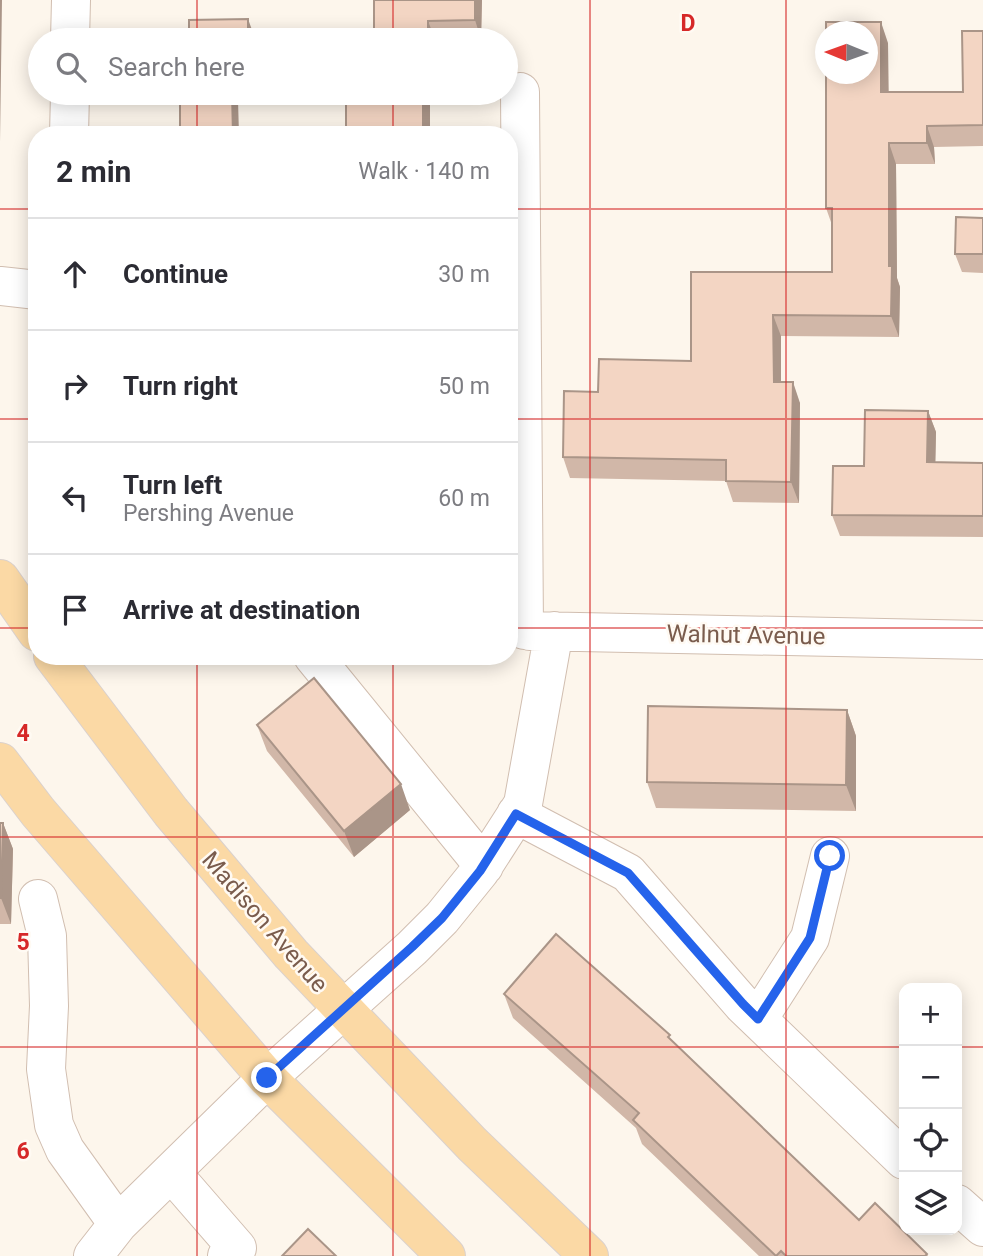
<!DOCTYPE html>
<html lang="en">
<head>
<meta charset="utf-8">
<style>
	body { margin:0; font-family:Roboto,sans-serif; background:#f7f7f7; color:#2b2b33 }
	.controls { position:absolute; right:21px; bottom:21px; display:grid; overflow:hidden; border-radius:14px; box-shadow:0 4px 18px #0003 }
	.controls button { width:63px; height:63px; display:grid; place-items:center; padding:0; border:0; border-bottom:2px solid #e1e1e2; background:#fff; color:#2b2b33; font:35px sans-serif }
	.compass { position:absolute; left:815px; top:21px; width:63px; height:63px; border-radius:50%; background:#fff; box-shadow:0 4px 18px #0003; rotate:271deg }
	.stop { position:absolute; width:21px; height:21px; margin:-16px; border:5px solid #2563eb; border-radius:50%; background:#fff }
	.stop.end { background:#2563eb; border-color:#fff; box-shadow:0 2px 7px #0008 }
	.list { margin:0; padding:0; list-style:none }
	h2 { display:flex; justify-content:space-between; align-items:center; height:91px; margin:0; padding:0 28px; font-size:30px }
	h2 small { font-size:23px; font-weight:400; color:#7c7c81 }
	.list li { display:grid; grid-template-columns:46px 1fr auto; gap:21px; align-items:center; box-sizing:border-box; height:112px; padding:0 28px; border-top:2px solid #e1e1e2 }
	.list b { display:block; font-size:26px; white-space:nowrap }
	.list p { margin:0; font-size:23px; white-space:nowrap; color:#7c7c81 }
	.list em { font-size:23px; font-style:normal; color:#7c7c81 }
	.icon { flex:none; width:38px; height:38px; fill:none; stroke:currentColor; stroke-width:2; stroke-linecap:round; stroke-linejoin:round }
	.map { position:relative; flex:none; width:983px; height:1256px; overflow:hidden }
	.search { position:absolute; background:#fff; box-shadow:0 4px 18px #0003; left:28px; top:28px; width:490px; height:77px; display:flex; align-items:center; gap:18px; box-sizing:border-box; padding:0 24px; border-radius:38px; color:#7c7c81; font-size:26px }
	.panel { position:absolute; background:#fff; box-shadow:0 4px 18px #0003; left:28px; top:126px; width:490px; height:539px; border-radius:28px }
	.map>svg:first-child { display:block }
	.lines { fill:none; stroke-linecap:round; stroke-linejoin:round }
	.minor-casing { stroke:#d1beb0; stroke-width:40 }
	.major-casing { stroke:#dad1cd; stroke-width:40 }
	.minor { stroke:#fff; stroke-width:38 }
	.major { stroke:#fbd9a5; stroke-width:38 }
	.wall { fill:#d1b7a8 }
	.shaded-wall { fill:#aa9588 }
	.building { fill:#f3d5c3; stroke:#aa9588; stroke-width:2 }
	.route { stroke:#2563eb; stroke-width:9 }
	.grid { fill:none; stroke:#d62828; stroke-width:2; stroke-opacity:0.55 }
	.labels { text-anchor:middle; stroke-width:5; stroke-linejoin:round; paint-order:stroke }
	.street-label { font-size:24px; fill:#7a5c4d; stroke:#fffaf3 }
	.grid-label { font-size:23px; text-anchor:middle; font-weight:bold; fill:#d62828; stroke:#fffaf3; stroke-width:5; stroke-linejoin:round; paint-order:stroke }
</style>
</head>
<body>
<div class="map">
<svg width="983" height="1256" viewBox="0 0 983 1256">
	<rect width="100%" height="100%" fill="#fdf6ec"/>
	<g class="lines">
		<defs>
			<path id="minor" d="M70 40 71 0
				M520 92 524 630
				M69 135 70 93
				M0 286 37 290
				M530 631 983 640
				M313 656 484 866
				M516 814 628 873 743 1005 904 1160
				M38 899 47 936 49 1006 46 1069 54 1125 65 1150 118 1224
				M758 1019 810 938 830 856
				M171 1172 237 1248 227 1256
				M957 1204 983 1227
				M93 1256 118 1224 267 1078 412 948 442 918 480 871 523 804 554 631"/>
			<path id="major" d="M0 579 37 632
				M53 656 171 812 291 954 472 1144 589 1256
				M0 762 38 812 267 1078 446 1256"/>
		</defs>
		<use href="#minor" class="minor-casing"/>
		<use href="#major" class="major-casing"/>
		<use href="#minor" class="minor"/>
		<use href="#major" class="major"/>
	</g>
	<path class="wall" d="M374 0H482L481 39 374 40Z
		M983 31V146L934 147 935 164H896L897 278 900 287 899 337 781 336V382L800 403 799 503 733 502 726 481 570 478 563 457 598 392 691 361 832 272V225L826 208 888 43V92H963Z
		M180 93H255V101L238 100Z
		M983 218V273L962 272 955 254Z
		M928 411 936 432 935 463H983V537L840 536 832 515 864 466Z
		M847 710 856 736V811L656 808 647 782Z
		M257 725 410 810 354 857 267 751Z
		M0 823H3L13 849 11 924H0Z
		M504 994 672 1042 859 1220 927 1254 928 1256H759L642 1144 636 1128 513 1018Z"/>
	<path class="shaded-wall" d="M0 0H2L0 142Z
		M475 0H482L481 39 475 20Z
		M248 19 255 38V40H248Z
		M428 21 435 39V40H428Z
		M881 22 888 43 889 113 881 92Z
		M232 93H235L238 100 239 135H233Z
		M423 93H430V135L423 133Z
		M927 126 934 147 935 164 927 143Z
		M889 143 896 164 897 278 900 287 899 337 891 316 889 266Z
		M773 315 781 336V403L774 382Z
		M793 382 800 403 799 503 791 482Z
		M928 411 936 432 935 484 927 462Z
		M847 710 856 736V811L846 785Z
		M401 784 410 810 354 857 344 831Z
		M3 823 13 849 11 924 1 898Z"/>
	<path class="building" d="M374 0H475V20L428 21V40H374Z
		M248 19V40H189V20Z
		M826 22H881V92H963L962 31H983V125L927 126V143H889V266H892L891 316 773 315 774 382H793L791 482 726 481V460L563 457 564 391 598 392 599 359 691 361V272H832V208H826V74H867V32H826Z
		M180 93H232L233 135H180Z
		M346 93H423V133L458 135H346Z
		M956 217 983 218V254H955Z
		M865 410 928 411 927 462 983 463V516L832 515 833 466H864Z
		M314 678 401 784 344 831 257 725Z
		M648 706 847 710 846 785 647 782Z
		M0 823H3L1 898H0Z
		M556 934 670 1035 668 1037 859 1220 875 1203 927 1254 925 1256H786L781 1251 776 1256 633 1120 639 1113 504 994Z
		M308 1229 336 1256H282Z"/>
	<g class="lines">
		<path class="route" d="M267 1078 412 947 442 918 480 871 516 814 628 873 743 1004 758 1019 810 938 830 856"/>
	</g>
	<path class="grid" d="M197 0V40M393 0V40M590 0V1256M786 0V1256M197 93V135M393 93V135M0 209H37M509 209H983M0 419H37M509 419H983M0 628H37M509 628H983M197 656V1256M393 656V1256M0 837H983M0 1047H904M957 1047H983"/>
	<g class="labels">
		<g class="street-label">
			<text transform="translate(746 635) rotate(1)" y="8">Walnut Avenue</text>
			<text transform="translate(265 922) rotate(49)" y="8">Madison Avenue</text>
		</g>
	</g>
	<g class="grid-label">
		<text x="688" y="31">D</text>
		<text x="23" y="741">4</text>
		<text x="23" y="950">5</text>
		<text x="23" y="1159">6</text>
	</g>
</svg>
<div class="controls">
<button>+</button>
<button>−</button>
<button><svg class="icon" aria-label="locate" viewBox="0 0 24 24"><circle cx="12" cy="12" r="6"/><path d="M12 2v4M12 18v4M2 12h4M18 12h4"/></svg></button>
<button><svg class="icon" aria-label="layers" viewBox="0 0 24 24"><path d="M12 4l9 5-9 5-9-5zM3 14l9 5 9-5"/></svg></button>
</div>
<svg class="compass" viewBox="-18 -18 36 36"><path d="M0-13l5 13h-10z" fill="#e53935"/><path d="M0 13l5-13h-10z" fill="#7c7c81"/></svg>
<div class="stop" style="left:830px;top:856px"></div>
<div class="stop end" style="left:267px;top:1078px"></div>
<div class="search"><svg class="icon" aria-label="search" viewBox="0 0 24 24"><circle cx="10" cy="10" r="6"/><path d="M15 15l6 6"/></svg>Search here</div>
<section class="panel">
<h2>2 min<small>Walk · 140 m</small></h2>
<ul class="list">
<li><svg class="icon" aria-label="ahead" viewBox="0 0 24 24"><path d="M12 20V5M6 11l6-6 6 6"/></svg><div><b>Continue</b></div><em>30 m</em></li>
<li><svg class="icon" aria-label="right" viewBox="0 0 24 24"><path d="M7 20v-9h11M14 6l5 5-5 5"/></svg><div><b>Turn right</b></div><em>50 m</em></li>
<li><svg class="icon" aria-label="left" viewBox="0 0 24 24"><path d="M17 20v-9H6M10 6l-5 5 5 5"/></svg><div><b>Turn left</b><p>Pershing Avenue</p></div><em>60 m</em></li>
<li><svg class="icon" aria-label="arrive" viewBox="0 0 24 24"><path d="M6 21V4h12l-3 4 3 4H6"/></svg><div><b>Arrive at destination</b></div></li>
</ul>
</section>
</div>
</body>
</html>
